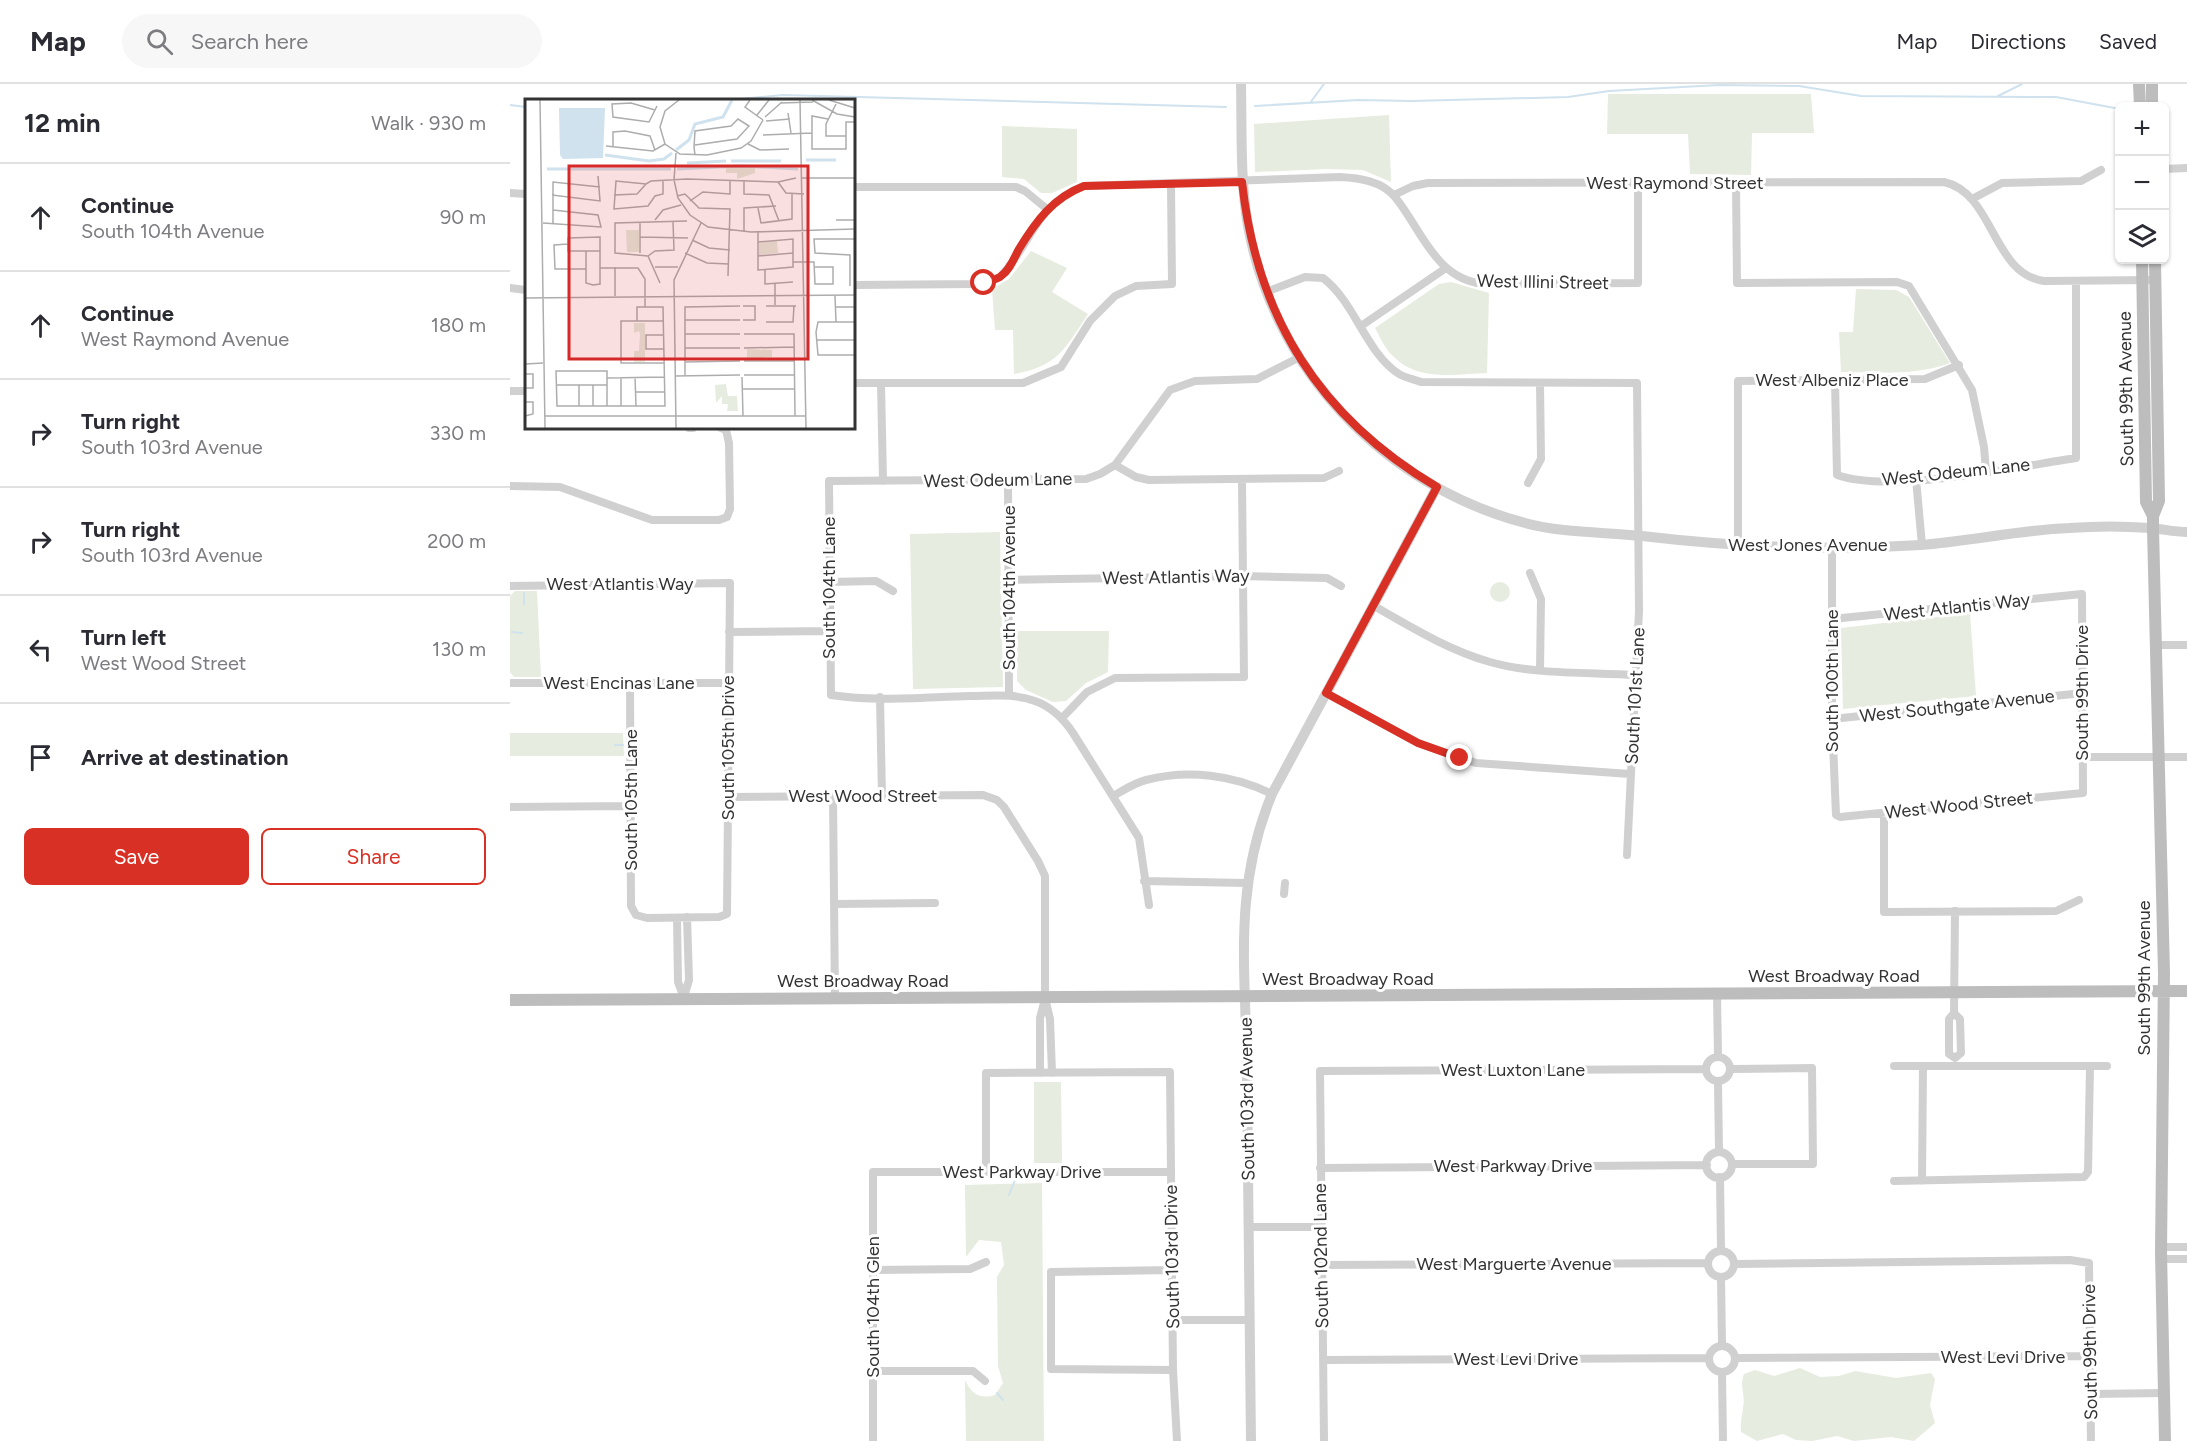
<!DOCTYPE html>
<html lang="en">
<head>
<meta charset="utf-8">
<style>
	body { margin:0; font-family:Figtree,sans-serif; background:#f7f7f7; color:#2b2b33 }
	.controls { position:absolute; right:18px; top:18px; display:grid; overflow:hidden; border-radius:9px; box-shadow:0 2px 4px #0004 }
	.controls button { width:54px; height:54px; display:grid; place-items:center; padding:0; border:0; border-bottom:2px solid #e1e1e2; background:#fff; color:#2b2b33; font:30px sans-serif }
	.stop { position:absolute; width:18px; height:18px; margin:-14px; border:4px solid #d93025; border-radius:50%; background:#fff }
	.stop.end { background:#d93025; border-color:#fff; box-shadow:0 2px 6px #0008 }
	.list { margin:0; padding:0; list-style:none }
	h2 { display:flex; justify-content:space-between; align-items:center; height:78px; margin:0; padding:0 24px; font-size:26px }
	h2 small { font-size:20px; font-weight:400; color:#7c7c81 }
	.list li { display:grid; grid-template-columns:39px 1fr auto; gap:18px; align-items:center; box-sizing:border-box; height:108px; padding:0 24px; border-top:2px solid #e1e1e2 }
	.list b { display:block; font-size:22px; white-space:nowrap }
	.list p { margin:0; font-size:20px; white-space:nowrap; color:#7c7c81 }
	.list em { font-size:20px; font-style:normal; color:#7c7c81 }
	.actions { display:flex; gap:12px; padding:18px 24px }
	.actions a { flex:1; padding:14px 0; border:2px solid #d93025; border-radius:9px; text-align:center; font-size:21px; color:#d93025 }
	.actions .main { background:#d93025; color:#fff }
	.icon { flex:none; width:33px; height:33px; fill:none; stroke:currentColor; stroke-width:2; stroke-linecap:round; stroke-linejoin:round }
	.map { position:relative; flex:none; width:1677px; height:1357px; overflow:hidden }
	header { display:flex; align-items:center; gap:36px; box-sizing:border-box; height:84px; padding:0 30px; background:#fff; border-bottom:2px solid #e1e1e2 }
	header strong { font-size:28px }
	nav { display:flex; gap:33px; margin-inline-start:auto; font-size:21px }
	.search { width:420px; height:54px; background:#f7f7f7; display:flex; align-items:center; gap:15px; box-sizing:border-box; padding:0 21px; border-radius:33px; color:#7c7c81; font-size:22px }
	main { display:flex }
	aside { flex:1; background:#fff }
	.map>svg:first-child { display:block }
	.green { fill:#e6ecdf }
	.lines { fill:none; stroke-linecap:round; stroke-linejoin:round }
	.stream { stroke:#cfe2ee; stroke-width:2 }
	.minor { stroke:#d0d0d0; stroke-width:8 }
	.tertiary { stroke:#d0d0d0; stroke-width:10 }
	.secondary { stroke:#bdbdbd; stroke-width:12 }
	.route { stroke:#d93025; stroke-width:8 }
	.labels { text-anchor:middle; stroke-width:6; stroke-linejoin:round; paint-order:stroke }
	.street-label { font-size:18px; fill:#333; stroke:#fff }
	.inset-river { fill:none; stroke:#cfe2ee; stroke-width:3 }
	.inset-road { fill:none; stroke:#adadad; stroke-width:1.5 }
	.view { fill:#d62828; fill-opacity:0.15; stroke:#d62828; stroke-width:3 }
	.inset-edge { fill:none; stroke:#333; stroke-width:3 }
</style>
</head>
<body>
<header>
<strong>Map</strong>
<div class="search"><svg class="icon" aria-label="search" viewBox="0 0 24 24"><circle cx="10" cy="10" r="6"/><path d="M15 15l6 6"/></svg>Search here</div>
<nav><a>Map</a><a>Directions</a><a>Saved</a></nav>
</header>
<main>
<aside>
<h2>12 min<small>Walk · 930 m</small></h2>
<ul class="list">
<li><svg class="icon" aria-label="ahead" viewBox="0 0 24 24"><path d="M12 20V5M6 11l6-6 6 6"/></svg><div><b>Continue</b><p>South 104th Avenue</p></div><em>90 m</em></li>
<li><svg class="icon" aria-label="ahead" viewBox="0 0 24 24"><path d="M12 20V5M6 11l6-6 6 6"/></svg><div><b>Continue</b><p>West Raymond Avenue</p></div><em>180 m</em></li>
<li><svg class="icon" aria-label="right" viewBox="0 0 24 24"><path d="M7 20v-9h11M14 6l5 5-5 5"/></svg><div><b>Turn right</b><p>South 103rd Avenue</p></div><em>330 m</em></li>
<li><svg class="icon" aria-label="right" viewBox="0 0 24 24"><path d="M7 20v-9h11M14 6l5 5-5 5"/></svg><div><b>Turn right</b><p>South 103rd Avenue</p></div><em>200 m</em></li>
<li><svg class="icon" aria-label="left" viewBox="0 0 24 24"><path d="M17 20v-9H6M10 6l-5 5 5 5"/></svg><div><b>Turn left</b><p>West Wood Street</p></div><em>130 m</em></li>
<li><svg class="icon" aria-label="arrive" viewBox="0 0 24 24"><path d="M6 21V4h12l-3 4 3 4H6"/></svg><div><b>Arrive at destination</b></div></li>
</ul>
<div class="actions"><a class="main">Save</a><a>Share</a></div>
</aside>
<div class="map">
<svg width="1677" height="1357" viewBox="0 0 1677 1357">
	<rect width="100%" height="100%" fill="#fff"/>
	<path class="green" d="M1098 10H1301L1304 49H1242L1241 91 1180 90 1178 50H1097Z
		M879 31 881 98 853 86 817 85 745 88 744 40Z
		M492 42 567 45V98L542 109H531L514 95 492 93Z
		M521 167 557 184 542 208 578 230C554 266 548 282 504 290L503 246H485L482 205 499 195Z
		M941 198 979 209 977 289C947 290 907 298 883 272 875 265 870 253 865 244L929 200Z
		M1346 205 1386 206 1399 213 1440 279C1405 292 1368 288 1331 288L1329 248H1343Z
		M490 448 493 603 403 605 400 450Z
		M980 508a10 10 0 1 1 20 0a10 10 0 1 1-20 0Z
		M5 507H27L31 593H4L0 588V512Z
		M1460 529 1466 612 1333 625 1331 544Z
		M507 547H599L598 588 576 599 556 617 543 618 516 606 507 597Z
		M0 649H113L114 672H0Z
		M524 998H551L552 1079H524Z
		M532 1099 534 1357H456L455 1296C461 1309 469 1316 485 1311L493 1299 488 1282 487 1193 494 1181 491 1158 469 1156 456 1173 455 1101Z
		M1290 1284 1310 1293 1329 1292 1345 1287 1386 1294 1421 1289 1425 1295 1420 1321 1425 1339 1404 1357 1381 1353 1344 1357 1327 1352 1302 1357 1286 1356 1273 1350 1247 1357 1231 1348C1230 1338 1232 1333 1233 1324 1236 1311 1229 1303 1234 1290L1245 1286 1264 1292Z"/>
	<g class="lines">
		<path class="stream" d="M1488 12 1512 0
			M218 16 273 11 716 23
			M800 19 814 0
			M0 21 16 23
			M745 22 848 16 902 17 1058 13 1099 7 1209 1 1289 2 1351 12 1546 13 1610 25
			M14 509V520
			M2 548 12 549
			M105 661H113
			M499 1111 505 1096
			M487 1309 493 1316"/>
		<path class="minor" d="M1654 85 1677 84
			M1226 99 1227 199 1387 198 1399 202 1462 306 1474 363 1476 387
			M344 103H506L515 107 537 125
			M0 109 16 110
			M884 111 903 102 918 99 1434 98C1484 109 1482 190 1534 197L1645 196
			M1462 115 1492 99 1571 97 1591 86
			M344 201 465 200 490 193C522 160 525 120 574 102L830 93C849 94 872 97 885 113 912 146 925 195 974 200L1128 199V99
			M0 204 16 206
			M756 208 795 193 813 194C845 218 856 269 889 290 895 294 904 295 911 298L1127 299 1129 527 1117 771
			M851 242 936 184
			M1325 297 1327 391C1381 410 1506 383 1566 374V197
			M344 299H513L551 283 580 237 605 212 626 202 662 200 661 101
			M371 299 373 397
			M0 307H16
			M179 344H183
			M605 381 626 393 639 396 814 394 829 387
			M1406 395 1412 461
			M498 397 499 611
			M1018 399 1031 375 1030 299
			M0 402 50 403 142 436H209L217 433 220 425 219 359 216 346 211 344
			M1228 463V297L1415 295 1449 281
			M1020 489 1031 515 1030 586
			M498 496 733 492 817 494 831 502
			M319 498 366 497 383 507
			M0 502 220 499 217 830 209 833 137 834 126 831 121 822 120 599
			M864 522C901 543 938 566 980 578 1026 591 1078 588 1126 591
			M1322 535 1572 510 1573 709 1330 733 1326 731 1322 635V463
			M219 548 319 547
			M1645 561H1677
			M0 599H219
			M816 609 908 659 966 679 1120 690
			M370 613 372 712
			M552 634 577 608 605 594 734 593 732 397
			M1322 635 1573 609
			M1573 673H1677
			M323 712 325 916
			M603 712C614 706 624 699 636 696 678 685 724 691 762 710
			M218 713 473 711 487 716 494 723 528 777 535 792V914L540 935 542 989
			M0 723 121 722
			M1374 729V828L1546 827 1569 816
			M634 797 736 799
			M774 810 775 799
			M324 820 425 819
			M639 821 629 754 563 649C553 634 542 623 525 617 504 609 482 612 460 612 415 613 366 618 321 611L319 397 576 395 590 390 605 381 660 306 685 297 747 295 788 274
			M167 834 168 898 174 914
			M1207 910 1208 973
			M174 913 179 896 177 833
			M1444 929 1450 935 1451 969 1445 974 1439 970V935L1444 929 1445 827
			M1196 985a12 12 0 1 1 24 0a12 12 0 1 1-24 0Z
			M1384 982H1597
			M1221 985 1302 984 1303 1080H1222
			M530 989V934L535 915
			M1208 998 1209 1068
			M1196 1081a13 13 0 1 1 26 0a13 13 0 1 1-26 0Z
			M810 1084 1197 1081
			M476 1088V989L660 988 663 1286 667 1357
			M1210 1093 1211 1166
			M1384 1097 1574 1093 1578 1088 1580 983
			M1412 1097 1413 982
			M738 1143H811
			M1651 1163H1677
			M1198 1180a13 13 0 1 1 26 0a13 13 0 1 1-26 0Z
			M1651 1175H1677
			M1224 1180 1560 1176 1579 1179 1581 1357
			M811 1181 1197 1179
			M363 1186 460 1185 476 1178
			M662 1186 541 1188V1285L663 1286
			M1211 1193 1212 1261
			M663 1236H740
			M1199 1275a13 13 0 1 1 26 0a13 13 0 1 1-26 0Z
			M1226 1274 1580 1272
			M813 1276 1199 1274
			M362 1287H463L475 1297
			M1212 1288 1213 1357
			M1581 1310 1654 1309
			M363 1357V1088H660
			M814 1357 810 987 1196 985"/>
		<path class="tertiary" d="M731 0C732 47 730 96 738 142 764 286 875 402 1015 439 1052 449 1094 448 1132 452 1225 463 1318 467 1411 461 1461 457 1510 446 1559 444 1586 442 1614 442 1640 444 1653 445 1664 448 1677 448
			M741 1357C740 1237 738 1117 737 997 737 893 721 809 762 710L927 403"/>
		<path class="secondary" d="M1629 0 1630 22
			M1642 0V22
			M1632 176 1636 418 1643 432
			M1645 176 1649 417 1643 432V445L1654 889 1651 1168 1655 1357
			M0 916 1677 907"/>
	</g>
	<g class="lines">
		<path class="route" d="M474 199C479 197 487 196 491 192 500 186 504 174 509 165 526 137 543 114 574 102L732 98C747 234 809 333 927 403L816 609 908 659 950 674"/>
	</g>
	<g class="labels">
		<g class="street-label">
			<text x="1165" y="105">West Raymond Street</text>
			<text transform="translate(1033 198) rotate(1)" y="6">West Illini Street</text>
			<text x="1322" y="302">West Albeniz Place</text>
			<text transform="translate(1616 305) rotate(-91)" y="6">South 99th Avenue</text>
			<text transform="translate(1446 388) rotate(-6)" y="6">West Odeum Lane</text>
			<text transform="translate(488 396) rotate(-1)" y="6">West Odeum Lane</text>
			<text x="1298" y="467">West Jones Avenue</text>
			<text transform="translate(666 493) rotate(-1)" y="6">West Atlantis Way</text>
			<text x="110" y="506">West Atlantis Way</text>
			<text transform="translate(319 504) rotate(-90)" y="6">South 104th Lane</text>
			<text transform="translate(499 504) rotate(-90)" y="6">South 104th Avenue</text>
			<text transform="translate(1447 523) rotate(-6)" y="6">West Atlantis Way</text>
			<text transform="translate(1322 597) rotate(-90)" y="6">South 100th Lane</text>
			<text x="109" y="605">West Encinas Lane</text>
			<text transform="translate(1572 609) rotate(-90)" y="6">South 99th Drive</text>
			<text transform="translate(1125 612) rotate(-87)" y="6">South 101st Lane</text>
			<text transform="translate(1447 622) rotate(-6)" y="6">West Southgate Avenue</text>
			<text transform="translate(218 664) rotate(-90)" y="6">South 105th Drive</text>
			<text x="353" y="718">West Wood Street</text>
			<text transform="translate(121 716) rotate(-90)" y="6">South 105th Lane</text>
			<text transform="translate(1449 721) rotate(-6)" y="6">West Wood Street</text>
			<text x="1324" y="898">West Broadway Road</text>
			<text transform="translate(1634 894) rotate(-90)" y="6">South 99th Avenue</text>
			<text x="838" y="901">West Broadway Road</text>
			<text x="353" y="903">West Broadway Road</text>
			<text x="1003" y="992">West Luxton Lane</text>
			<text transform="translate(737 1015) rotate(-91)" y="6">South 103rd Avenue</text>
			<text x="1003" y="1088">West Parkway Drive</text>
			<text x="512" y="1094">West Parkway Drive</text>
			<text transform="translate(811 1172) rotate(-91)" y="6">South 102nd Lane</text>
			<text transform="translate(662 1173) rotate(-91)" y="6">South 103rd Drive</text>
			<text x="1004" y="1186">West Marguerte Avenue</text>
			<text transform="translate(363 1223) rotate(-90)" y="6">South 104th Glen</text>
			<text transform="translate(1580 1268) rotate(-91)" y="6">South 99th Drive</text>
			<text x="1493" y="1279">West Levi Drive</text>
			<text x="1006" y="1281">West Levi Drive</text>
		</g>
	</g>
	<g transform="translate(15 15)">
		<rect width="330" height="330" fill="#fff"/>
		<path d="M201 68H230V74L212 80V74H201ZM101 131H114V153H102ZM252 142 253 154 234 156V144ZM109 224H120V263H109V252H114L115 235 114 232 109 234ZM222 250 247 251V258L222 260ZM201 285 203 297H212L213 312H202L203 305H197V297L191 304 190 286Z" fill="#e6ecdf"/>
		<path d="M34 9H80L78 59 38 60 35 56Z" fill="#cfe2ee"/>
		<path class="inset-river" d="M151 51 164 41 170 25 198 18 207 1M80 56 124 62 139 60 147 54M281 61H311M206 62H256M162 64 201 62M22 70H146M152 70 216 67 273 70"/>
		<path class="inset-road" d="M15 1 20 329M154 1 140 12 135 28 140 45 155 55 182 56 216 49 226 42 238 21M225 1 220 8 238 21M275 1 281 329M287 1 312 15 330 18M304 1 330 9M256 4 288 3M311 5 301 25V37H321M130 11 106 4 87 5 88 18 124 23 132 7M263 14 266 34M232 16 244 1M240 18 257 3M303 20 287 17V50H321V23H330M241 22 265 20M238 36 287 34M223 45 235 51 264 50M170 46 212 40 224 27 213 20 206 27 170 32 169 48 170 56M81 47 128 52 140 45M88 47V33L100 32 125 37 130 51M151 54 149 81 153 99 165 116 183 128 226 133 330 130M277 79H330M138 81V95L130 97 123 107 89 110 91 82 121 85 126 82 162 80 253 83 271 79M219 81V95L244 96 254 122M253 83 261 94 279 95M27 96 75 102 73 77M89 96 112 95 121 85M152 97 160 95 174 109 205 110 203 177M165 102 178 93 205 95V81M233 109 236 124 267 120V95M130 121 138 111 156 106M311 121H330M18 124 76 128 73 116 28 111M28 124V83L75 88M115 124V154M219 133V109L251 107M115 138 163 139M167 141 184 149 205 151M233 143 268 140V168L233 171V133M43 145 29 146 30 170H61M61 152V184L68 186 75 185V138L43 139V152H75M160 154 182 164 204 165M123 157 90 154V124L162 122M123 157 130 152 149 151 148 123M123 157 135 184M233 157 268 154M268 163H289L290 185H308V168H290M90 168V197M130 168H153M75 169H113L120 180V208M240 171V185L268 183M325 187V156L290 154 289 140H330M310 197 311 223M0 199 330 196M250 199V206V185M218 207H230V221H218M241 207H271M311 208H330M160 221H215M138 222H96V264H139M241 223H268L269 207M330 223H293L291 233 293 256H330M160 235H215M219 235H269L270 317M138 236H121V250H139M292 241H330M160 249H215M219 249 269 248M219 262H269M160 263 215 262M0 265 18 264M0 275H8V289H0M160 276V208L215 207M219 276H269M150 277 215 276M96 278V307M110 278 111 307M217 278 218 317M82 279 140 278M31 286H82M54 286V307M68 286V307M217 290H270M111 293H139M0 303H8V315L0 317M82 307V272H31L32 307H140L138 208H112V222M20 317H280M151 329 149 181 176 124"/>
		<path class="view" d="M44 67H283V260H44Z"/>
		<rect width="330" height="330" class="inset-edge"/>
	</g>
</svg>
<div class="controls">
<button>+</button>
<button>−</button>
<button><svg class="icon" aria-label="layers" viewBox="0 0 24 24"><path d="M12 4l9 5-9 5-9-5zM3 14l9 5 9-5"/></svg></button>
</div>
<div class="stop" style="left:474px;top:199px"></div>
<div class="stop end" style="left:950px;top:674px"></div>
</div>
</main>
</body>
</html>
